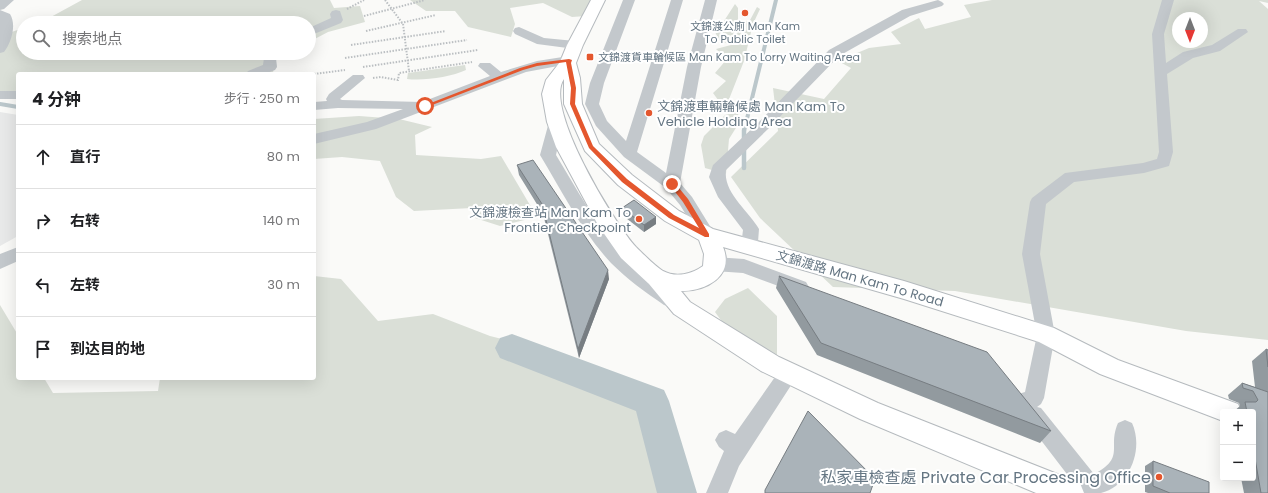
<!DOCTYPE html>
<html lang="zh">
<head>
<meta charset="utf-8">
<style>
	body { margin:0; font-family:Poppins,"Noto Sans SC",sans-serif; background:#f6f6f6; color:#202124 }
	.controls { position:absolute; right:12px; bottom:12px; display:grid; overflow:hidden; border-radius:4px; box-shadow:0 4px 16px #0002 }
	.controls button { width:36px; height:36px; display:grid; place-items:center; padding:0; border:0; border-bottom:1px solid #e0e0e0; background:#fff; color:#202124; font:20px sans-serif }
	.compass { position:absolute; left:1172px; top:12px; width:36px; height:36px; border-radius:50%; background:#fff; box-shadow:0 4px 16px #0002; rotate:180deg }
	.stop { position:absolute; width:12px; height:12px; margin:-9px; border:3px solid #e4572e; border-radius:50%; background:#fff }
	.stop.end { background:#e4572e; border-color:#fff; box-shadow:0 1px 4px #0008 }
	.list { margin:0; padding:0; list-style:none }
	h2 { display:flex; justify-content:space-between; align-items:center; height:52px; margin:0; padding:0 16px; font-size:17px }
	h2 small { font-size:13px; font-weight:400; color:#757577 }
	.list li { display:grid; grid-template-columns:26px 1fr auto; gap:12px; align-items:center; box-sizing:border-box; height:64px; padding:0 16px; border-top:1px solid #e0e0e0 }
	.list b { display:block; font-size:15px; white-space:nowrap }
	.list em { font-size:13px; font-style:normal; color:#757577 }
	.icon { flex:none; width:22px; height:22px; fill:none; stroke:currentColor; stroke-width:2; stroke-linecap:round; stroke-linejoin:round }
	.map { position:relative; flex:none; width:1268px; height:493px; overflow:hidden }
	.search { position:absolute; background:#fff; box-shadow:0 4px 16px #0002; left:16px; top:16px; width:300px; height:44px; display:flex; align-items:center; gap:10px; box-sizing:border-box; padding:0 14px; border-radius:22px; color:#757577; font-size:15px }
	.panel { position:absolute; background:#fff; box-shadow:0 4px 16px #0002; left:16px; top:72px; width:300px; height:308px; border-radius:4px }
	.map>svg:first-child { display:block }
	.built { fill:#e8e9e9 }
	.green { fill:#dadfd7; fill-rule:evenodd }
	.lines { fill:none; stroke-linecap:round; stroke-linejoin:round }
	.stream-far1 { stroke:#bbc7cb; stroke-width:4 }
	.stream { stroke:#bbc7cb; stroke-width:4.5 }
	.river { fill:#bbc7cb; fill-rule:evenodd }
	.major-casing { stroke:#b5babe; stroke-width:2 }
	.path { stroke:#bbbfc2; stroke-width:2; stroke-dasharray:1.5 1.5; stroke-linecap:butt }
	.minor { fill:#c3c8cc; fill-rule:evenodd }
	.major { fill:#fff; fill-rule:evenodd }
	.wall { fill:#929a9f }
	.shaded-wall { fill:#777d82 }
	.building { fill:#aab3b9; stroke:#777d82 }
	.route { fill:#e4572e }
	.poi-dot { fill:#e4572e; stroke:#fff; stroke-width:1.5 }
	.labels { text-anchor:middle; stroke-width:4; stroke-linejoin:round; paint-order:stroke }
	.far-poi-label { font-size:11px; fill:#657683; stroke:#fff }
	.poi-label { font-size:13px; fill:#657683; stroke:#fff; text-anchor:start }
	.street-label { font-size:13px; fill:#657683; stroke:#fff }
	.near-poi-label { font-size:16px; fill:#657683; stroke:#fff; text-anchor:end }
</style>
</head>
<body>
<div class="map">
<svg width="1268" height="493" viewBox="0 0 1268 493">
	<rect width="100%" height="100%" fill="#fafaf8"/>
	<path class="built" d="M0 112 18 115V236L0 246Z"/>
	<path class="green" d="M82 0H330L334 8 360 6 365 22 328 32 309 42V23H35L49 18Z
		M410 0H594L586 16 572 17 543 3 510 8 515 24 511 37 468 27 455 11H426Z
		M992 0H1268V3L1259 1 1268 9V340L1186 331 955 291 833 287 760 218 731 177 778 131 773 88 824 99 851 68 838 61 869 48 901 44 891 32 919 18 925 29 971 17 964 5ZM1178 18H1202V42H1178Z
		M735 4 738 8V19L749 22 757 7 760 9 753 24 744 61 726 107 721 104 713 93 726 81 715 73 727 59 716 49 731 45 719 40 715 32 733 29 724 21Z
		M23 28V53H289L274 61 273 74H18V96L0 94V43L6 34Z
		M465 65 466 70C451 77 424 81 407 79L408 73Z
		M738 112 739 123 729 139 726 174 705 168 701 145 704 136 725 115Z
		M359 116 399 119 432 127 415 135 416 155 481 159 501 156 537 217 500 226 475 218 472 208 414 211 396 197 380 161 342 157 314 159V119Z
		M314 276 341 279 378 321 433 314 490 336 572 357 602 379 631 380 654 391 683 493H0V305L18 335V378H44L53 393 158 391 160 378H314Z
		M748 288 777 316V356L723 323 715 312 725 299Z"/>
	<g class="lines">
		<path class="stream-far1" d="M0 104 18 107
			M744 131 776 0"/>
		<path class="stream" d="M744 130V168"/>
		<path class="river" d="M512 334 664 390 669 401 697 493H657L636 411 500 358 495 348 500 338Z"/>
		<defs>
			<path id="major" d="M591 0H605L583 45 576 63 580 78 582 104 599 144 632 175 679 211 713 229 904 281 1054 328 1118 360 1238 404 1242 412H1223V421L1100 374 1039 342 904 299 723 247C735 276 706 291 681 291L690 302 779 357 878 403 1080 483 1084 493H1036L860 419 761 371 674 314 649 284 621 258 598 225 556 147 547 122 542 94 546 80 560 62 567 45ZM564 79V104L585 151 618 185 665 221 699 240 704 254 703 266C692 274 676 278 663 271 655 266 642 253 636 247 614 223 543 107 564 79Z"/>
		</defs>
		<use href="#major" class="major-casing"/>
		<path class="path" d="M385 0 403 24 409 71
			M347 9 364 0
			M364 16 425 0
			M366 31 436 15
			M351 45 446 31
			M345 58 467 40
			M363 67 478 50
			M314 74 345 70
			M373 78 381 77 398 80 399 73 472 62"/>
		<path class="minor" d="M0 0H14L4 9 0 10Z
			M623 0H635L604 83 599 104 607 121 626 141 671 0H683L637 152 666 173 687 67 705 0H717L701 67 680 183 692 197 713 231 715 235 713 239 707 241 701 239 680 205 666 188 624 157 596 126 585 104 590 83Z
			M938 0 942 2 944 4 942 6 910 16 839 56 768 129 726 170C723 193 749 211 759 229L758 242 756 246 741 251 735 249 733 245 735 241 742 238 743 230 718 197 709 177 713 165 758 123 829 50 902 10Z
			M1162 0H1174L1164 34 1166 63 1183 52 1212 45 1238 29H1246L1248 32 1220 51 1193 58 1167 74 1173 152 1169 166 1144 173 1074 182 1046 204 1040 254 1055 335 1044 398 1041 404 1037 407 1041 408 1094 474C1126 457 1107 448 1118 423L1125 420 1132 423C1144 449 1130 486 1101 493 1089 493 1073 493 1061 493L1064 485 1073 482 1027 422 1024 415 1026 410H1022L1015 407 1012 401 1015 395 1025 392 1037 335 1022 254 1030 202 1032 198 1065 173 1143 163 1157 159 1159 152 1152 34Z
			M0 10 10 14C17 25 11 43 4 52L0 53Z
			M336 10 340 11 343 20 341 23 309 36V28L331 18 330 14 332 11Z
			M519 27 544 38 575 41 579 42 581 45 579 48 575 49 537 44 515 34 513 31 515 28Z
			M267 53H280L276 58 277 67 275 70 264 74H246L248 71 263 65 264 58Z
			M569 56 574 57 575 60 574 63 526 72 376 129 314 144V134L367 122 403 109 338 108 314 110V102L327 101 326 99 329 94 353 75H363L365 78 340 99 342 100 422 102 490 76 478 66 480 63H490L501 72 537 61Z
			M0 91H18V99H0Z
			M556 118 561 119 563 122 556 155C576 188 596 225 623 253 639 269 658 282 676 295L679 300 676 305 670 307 664 305C645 292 627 279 611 263 582 232 562 191 540 155L549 122 551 119Z
			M18 247V261L0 269V254Z
			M714 257 744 259 806 282 809 287 806 292 800 294 743 273 714 271 708 269 705 264 708 259Z
			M789 364 796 367 799 373 739 466 728 493H706L724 451 719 447 715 440 719 433 726 430 735 434 782 367Z"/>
		<use href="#major" class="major"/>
	</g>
	<path class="wall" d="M517 165 609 279 579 358 543 214 519 175Z
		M622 208 656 217V224L644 232 622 215Z
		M779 276 1051 431 1040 443 817 355 776 288Z
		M1266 349 1268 350V493H1244L1241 478H1253V412H1233L1240 406 1239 403 1229 399 1228 395 1242 383 1255 387 1252 361Z
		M1153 461 1209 493H1148L1145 492V466Z"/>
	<path class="shaded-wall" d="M656 217V224L644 232V225Z
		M608 270 609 279 579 358 578 349Z"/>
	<path class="building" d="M533 160 608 270 578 349 542 204 517 165Z
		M634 200 656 217 644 225 622 208Z
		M779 276 987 352 1051 431 821 343Z
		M1266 349 1268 350V367Z
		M1242 383 1268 392V493H1261L1253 447V412H1247L1245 402H1256L1258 400 1253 391 1243 388Z
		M808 411 875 479 870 493H765V490Z
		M1153 461 1209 482V493H1170L1153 486Z"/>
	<path class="route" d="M569 59 572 60 571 63 576 88 575 104 593 146 627 179 674 215 699 228 683 202 669 184 674 182 688 199 709 234V237H705L669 218 622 182 589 148 570 104 571 88 566 62 537 66 523 70 427 107 423 106 520 68 537 63Z"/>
	<g class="poi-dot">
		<circle cx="745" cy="13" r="4"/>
		<rect x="586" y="53" width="8" height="8" rx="2"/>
		<circle cx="649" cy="113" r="4"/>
		<circle cx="639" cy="219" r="4"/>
		<circle cx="1159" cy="477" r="4"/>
	</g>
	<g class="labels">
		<g class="far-poi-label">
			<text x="745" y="30">文錦渡公廁 Man Kam<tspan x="745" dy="13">To Public Toilet</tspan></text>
			<text x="598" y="61" text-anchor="start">文錦渡貨車輪候區 Man Kam To Lorry Waiting Area</text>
		</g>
		<g class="poi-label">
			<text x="657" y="111">文錦渡車輛輪候處 Man Kam To<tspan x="657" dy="15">Vehicle Holding Area</tspan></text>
			<text x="631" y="217" text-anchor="end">文錦渡檢查站 Man Kam To<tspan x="631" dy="15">Frontier Checkpoint</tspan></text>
		</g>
		<g class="street-label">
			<text transform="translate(860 278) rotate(16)" y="5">文錦渡路 Man Kam To Road</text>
		</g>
		<g class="near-poi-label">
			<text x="1151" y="483">私家車檢查處 Private Car Processing Office</text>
		</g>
	</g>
</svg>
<div class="controls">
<button>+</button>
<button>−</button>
</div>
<svg class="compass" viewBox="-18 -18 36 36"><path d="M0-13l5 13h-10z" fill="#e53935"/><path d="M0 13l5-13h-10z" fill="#757577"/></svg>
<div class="stop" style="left:425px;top:106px"></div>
<div class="stop end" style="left:672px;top:184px"></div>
<div class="search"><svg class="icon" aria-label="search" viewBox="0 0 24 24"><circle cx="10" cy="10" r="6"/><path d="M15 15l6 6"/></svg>搜索地点</div>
<section class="panel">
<h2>4 分钟<small>步行 · 250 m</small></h2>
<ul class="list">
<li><svg class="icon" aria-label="ahead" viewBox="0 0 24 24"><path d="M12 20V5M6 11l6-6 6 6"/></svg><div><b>直行</b></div><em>80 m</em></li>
<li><svg class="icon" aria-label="right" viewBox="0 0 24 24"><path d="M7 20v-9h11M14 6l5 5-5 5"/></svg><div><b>右转</b></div><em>140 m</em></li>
<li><svg class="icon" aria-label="left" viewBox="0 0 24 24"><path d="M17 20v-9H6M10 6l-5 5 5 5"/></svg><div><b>左转</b></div><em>30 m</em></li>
<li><svg class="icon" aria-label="arrive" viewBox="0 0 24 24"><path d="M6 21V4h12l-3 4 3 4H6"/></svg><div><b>到达目的地</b></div></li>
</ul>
</section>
</div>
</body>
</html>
